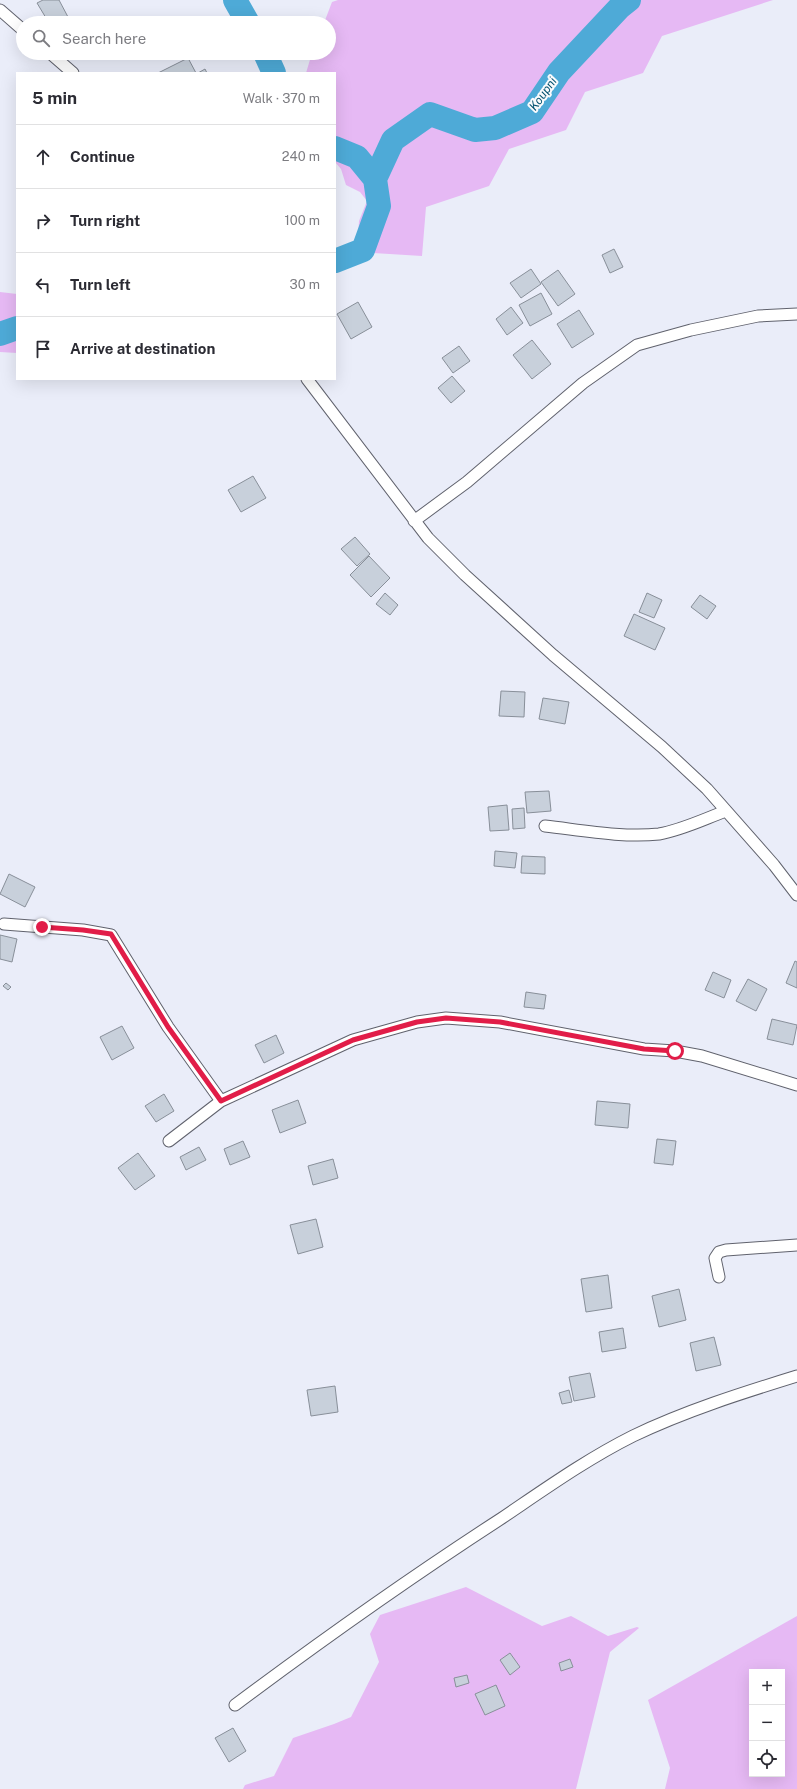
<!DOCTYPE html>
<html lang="en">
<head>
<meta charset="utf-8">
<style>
	body { margin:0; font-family:"Public Sans",sans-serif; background:#f7f7f7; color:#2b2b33 }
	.controls { position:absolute; right:12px; bottom:12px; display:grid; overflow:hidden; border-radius:0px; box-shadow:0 4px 16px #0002 }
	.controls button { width:36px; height:36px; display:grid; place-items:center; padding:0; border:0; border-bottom:1px solid #e1e1e2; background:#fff; color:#2b2b33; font:20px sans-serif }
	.stop { position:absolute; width:12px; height:12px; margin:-9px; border:3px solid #e11d48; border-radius:50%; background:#fff }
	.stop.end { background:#e11d48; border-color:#fff; box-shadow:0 1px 4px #0008 }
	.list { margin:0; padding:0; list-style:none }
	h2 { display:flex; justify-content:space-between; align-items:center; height:52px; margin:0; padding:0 16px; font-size:17px }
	h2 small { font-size:13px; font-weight:400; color:#7c7c81 }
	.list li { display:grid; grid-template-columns:26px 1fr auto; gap:12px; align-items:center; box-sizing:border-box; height:64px; padding:0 16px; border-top:1px solid #e1e1e2 }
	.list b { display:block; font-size:15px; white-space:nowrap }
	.list em { font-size:13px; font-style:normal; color:#7c7c81 }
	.icon { flex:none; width:22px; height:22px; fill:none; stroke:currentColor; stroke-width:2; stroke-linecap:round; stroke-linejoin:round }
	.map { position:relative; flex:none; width:797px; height:1789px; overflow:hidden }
	.search { position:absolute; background:#fff; box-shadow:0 4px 16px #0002; left:16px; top:16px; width:320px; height:44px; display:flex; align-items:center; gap:10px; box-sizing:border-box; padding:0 14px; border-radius:22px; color:#7c7c81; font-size:15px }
	.panel { position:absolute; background:#fff; box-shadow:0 4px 16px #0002; left:16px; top:72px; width:320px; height:308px; border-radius:0px }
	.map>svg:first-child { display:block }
	.green { fill:#e6b9f4; fill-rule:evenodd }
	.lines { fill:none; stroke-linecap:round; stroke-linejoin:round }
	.river { stroke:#4eaad7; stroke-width:24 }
	.building { fill:#c8d0db; stroke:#888f99 }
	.minor-casing { stroke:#60626d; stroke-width:13 }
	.minor { stroke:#fff; stroke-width:11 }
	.route { stroke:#e11d48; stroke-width:5 }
	.labels { text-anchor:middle; stroke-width:4; stroke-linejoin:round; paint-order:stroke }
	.water-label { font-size:12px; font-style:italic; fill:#035270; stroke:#fafbfd }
</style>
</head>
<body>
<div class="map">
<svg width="797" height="1789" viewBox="0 0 797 1789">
	<rect width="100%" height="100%" fill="#eaedf9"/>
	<path class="green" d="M338 0H773L662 36 643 73 585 92 566 130 509 149 489 186 426 207 422 256 357 252 359 221 367 201 360 192 346 185 341 169 335 162V73H306L312 53H329V23H324L332 2Z
		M0 292 17 294V353L0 352Z
		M466 1587 542 1626 571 1616 608 1636 637 1627 639 1628 610 1652 576 1789H243L245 1785 274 1776 293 1738 334 1724 351 1717 379 1662 370 1634 380 1615Z
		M797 1616V1789H665L670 1768 648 1700ZM752 1672H782V1774H752Z"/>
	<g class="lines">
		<path class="river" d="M235 0 248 23
			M265 53 274 73
			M335 148 357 157 375 179
			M335 261 363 250 379 206 375 179 393 140 430 114 475 130 495 128 532 112 559 72 619 8 629 0
			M0 334 17 328"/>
	</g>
	<path class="building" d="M43 0H59L68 17 57 23H49L37 3Z
		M78 53H87L81 57Z
		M188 58 196 73H158Z
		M205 69 207 73H198Z
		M614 249 623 267 610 273 602 255Z
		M531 269 541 284 521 298 510 283Z
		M558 270 575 294 558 306 541 282Z
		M541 293 552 314 530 326 519 305Z
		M358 302 372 327 351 339 337 314Z
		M511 307 523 323 507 335 496 319Z
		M579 310 594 334 572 348 557 324Z
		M532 340 551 364 532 379 513 355Z
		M459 346 470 361 453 373 442 358Z
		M452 376 465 391 451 403 438 388Z
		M253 476 266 498 241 512 228 490Z
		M355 537 370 554 357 566 341 549Z
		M369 556 390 578 371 597 350 575Z
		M385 593 398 605 390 615 376 604Z
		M647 593 662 600 654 618 639 612Z
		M700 595 716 606 707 619 691 607Z
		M634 614 665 628 655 650 624 636Z
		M501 691 525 692 524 717 499 716Z
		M543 698 569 702 565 724 539 719Z
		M549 791 551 811 527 813 525 792Z
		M507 805 509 830 490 831 488 807Z
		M524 808 525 828 513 829 512 809Z
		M495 851 517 853 515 868 494 866Z
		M522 856 545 857V874L521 873Z
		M9 874 35 887 25 907 0 894Z
		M0 935 17 939 12 962 0 959Z
		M795 961 797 962V988L786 983Z
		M713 972 731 980 724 998 705 990Z
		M748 979 767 989 756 1011 736 1001Z
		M6 983 11 987 8 990 3 986Z
		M526 992 546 995 544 1009 524 1007Z
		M772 1019 797 1025 793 1045 767 1039Z
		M122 1026 134 1048 112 1060 100 1037Z
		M276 1035 284 1053 264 1063 255 1045Z
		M164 1094 174 1111 156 1122 145 1106Z
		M298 1100 306 1123 280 1133 272 1110Z
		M597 1101 630 1104 628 1128 595 1125Z
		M657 1139 676 1141 673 1165 654 1163Z
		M243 1141 250 1157 230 1165 224 1149Z
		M199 1147 206 1160 186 1170 180 1157Z
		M138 1153 155 1176 135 1190 118 1168Z
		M333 1159 338 1178 313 1185 308 1166Z
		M316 1219 323 1247 298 1254 290 1225Z
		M608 1275 612 1308 586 1312 581 1279Z
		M679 1289 686 1320 659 1327 652 1296Z
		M623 1328 626 1348 602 1352 599 1332Z
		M714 1337 721 1365 696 1371 690 1343Z
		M590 1373 595 1397 574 1401 569 1377Z
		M335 1386 338 1412 311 1416 307 1390Z
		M569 1390 572 1402 562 1404 559 1393Z
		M510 1653 520 1667 510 1675 500 1660Z
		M570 1659 573 1667 561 1671 559 1663Z
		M467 1675 469 1683 456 1687 454 1678Z
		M496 1685 505 1706 485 1715 475 1694Z
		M233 1728 246 1751 229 1762 215 1738Z"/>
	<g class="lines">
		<defs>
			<path id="minor" d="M0 10 23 30
				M50 53 73 73
				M307 379 428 538 465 575 553 655 662 747 707 789 774 865 797 895
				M414 521 467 482 583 383 637 345 691 330 758 316 797 314
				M545 826C581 830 623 838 659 834 682 830 704 819 726 811
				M4 924 83 930 111 935 168 1027 221 1101
				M169 1141 221 1101 353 1040 417 1022 446 1018 500 1022 644 1049 675 1051 702 1056 797 1085
				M719 1277 715 1258 719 1252 726 1250 797 1245
				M235 1705C322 1640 411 1577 502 1518 545 1489 587 1459 633 1436 685 1411 742 1393 797 1376"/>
		</defs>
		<use href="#minor" class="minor-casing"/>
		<use href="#minor" class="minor"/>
	</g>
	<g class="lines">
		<path class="route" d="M42 927 83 930 111 934 168 1027 221 1101 353 1040 417 1022 446 1018 500 1022 644 1049 675 1051"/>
	</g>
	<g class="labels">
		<g class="water-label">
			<text transform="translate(543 94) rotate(-54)" y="4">Koupni</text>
		</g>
	</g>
</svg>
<div class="controls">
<button>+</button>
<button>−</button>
<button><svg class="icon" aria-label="locate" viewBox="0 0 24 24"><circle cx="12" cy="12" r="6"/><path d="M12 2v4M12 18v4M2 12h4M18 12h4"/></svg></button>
</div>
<div class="stop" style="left:675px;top:1051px"></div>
<div class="stop end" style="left:42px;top:927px"></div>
<div class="search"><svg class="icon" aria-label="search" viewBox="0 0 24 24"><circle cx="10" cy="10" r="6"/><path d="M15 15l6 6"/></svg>Search here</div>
<section class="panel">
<h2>5 min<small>Walk · 370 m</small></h2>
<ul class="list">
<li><svg class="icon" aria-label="ahead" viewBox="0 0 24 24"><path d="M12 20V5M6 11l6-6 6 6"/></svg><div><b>Continue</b></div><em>240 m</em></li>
<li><svg class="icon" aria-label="right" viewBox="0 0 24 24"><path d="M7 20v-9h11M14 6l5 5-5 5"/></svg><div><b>Turn right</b></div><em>100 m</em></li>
<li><svg class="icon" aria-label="left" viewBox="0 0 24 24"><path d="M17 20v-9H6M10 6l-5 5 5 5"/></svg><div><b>Turn left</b></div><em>30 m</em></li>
<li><svg class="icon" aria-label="arrive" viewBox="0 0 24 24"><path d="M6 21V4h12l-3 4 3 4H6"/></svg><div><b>Arrive at destination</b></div></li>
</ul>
</section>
</div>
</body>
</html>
